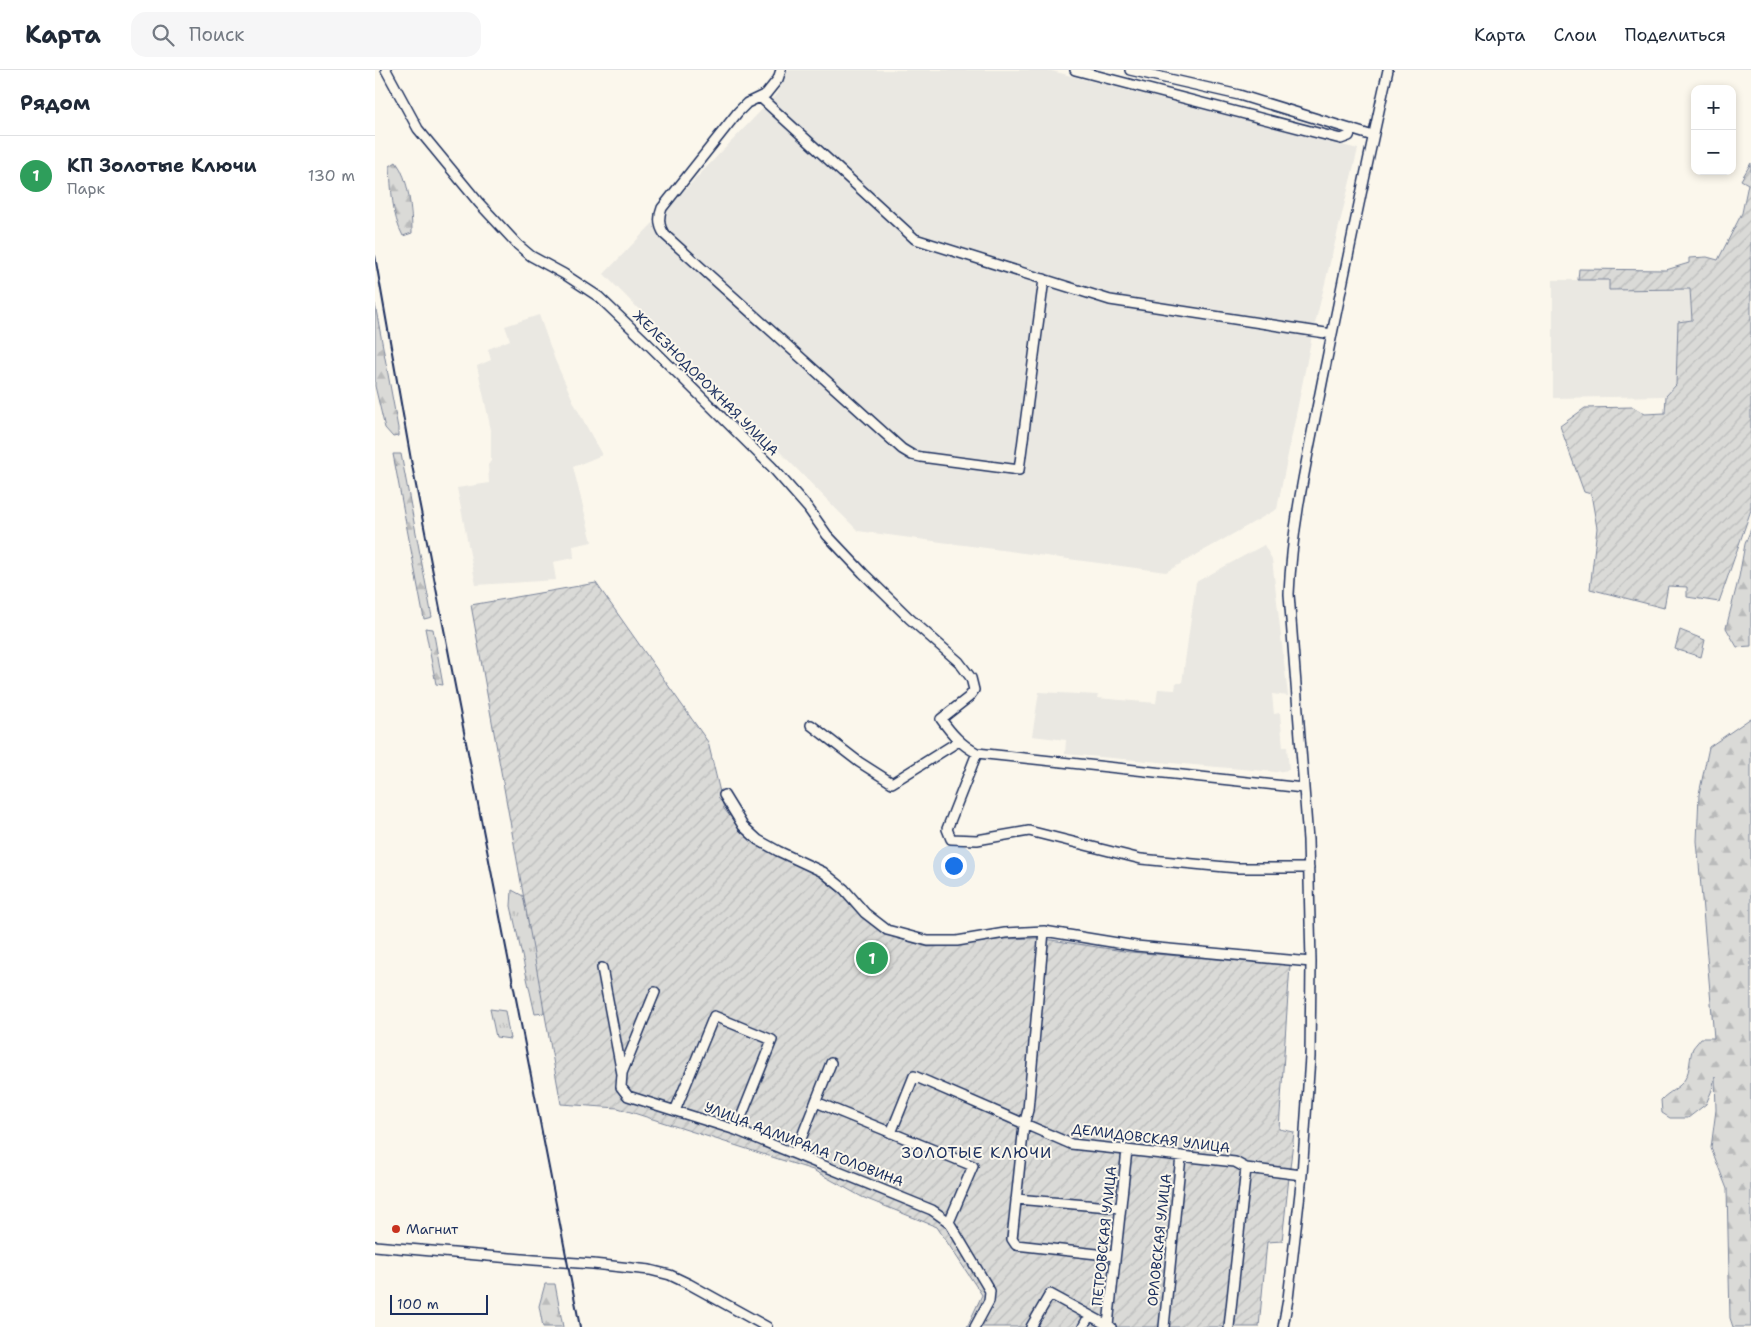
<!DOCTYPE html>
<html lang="ru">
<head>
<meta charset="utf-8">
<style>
	body { margin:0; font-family:"Shantell Sans",sans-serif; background:#f6f6f7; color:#1f2937 }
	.controls { position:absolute; right:15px; top:15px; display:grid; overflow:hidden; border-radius:10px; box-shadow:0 2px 8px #0003 }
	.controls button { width:45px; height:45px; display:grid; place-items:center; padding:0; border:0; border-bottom:1px solid #e0e1e3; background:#fff; color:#1f2937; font:25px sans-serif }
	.scale { position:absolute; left:15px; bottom:12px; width:98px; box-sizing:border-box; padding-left:5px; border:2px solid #1b2f5e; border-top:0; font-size:14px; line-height:18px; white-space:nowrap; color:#1b2f5e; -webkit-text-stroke:4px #fbf7ec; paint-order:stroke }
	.you { position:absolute; left:578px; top:795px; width:18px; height:18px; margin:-12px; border:4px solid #fff; border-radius:50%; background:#1a73e8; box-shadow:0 0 0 8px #1a73e833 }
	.badge { display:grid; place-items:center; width:32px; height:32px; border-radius:50%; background:#c8321e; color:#fff; font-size:16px; font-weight:700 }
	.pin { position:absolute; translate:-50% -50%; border:2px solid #fff; box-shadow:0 1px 5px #0006 }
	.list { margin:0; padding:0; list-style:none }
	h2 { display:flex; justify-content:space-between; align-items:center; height:65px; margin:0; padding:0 20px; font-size:21px }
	h2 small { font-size:16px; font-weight:400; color:#747a83 }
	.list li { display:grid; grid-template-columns:32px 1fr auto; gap:15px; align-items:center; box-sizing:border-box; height:80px; padding:0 20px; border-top:1px solid #e0e1e3 }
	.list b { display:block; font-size:19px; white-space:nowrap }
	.list p { margin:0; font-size:16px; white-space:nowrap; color:#747a83 }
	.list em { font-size:16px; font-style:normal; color:#747a83 }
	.icon { flex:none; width:28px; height:28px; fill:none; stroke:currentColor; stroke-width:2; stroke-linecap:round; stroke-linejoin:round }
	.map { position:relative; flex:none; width:1376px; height:1257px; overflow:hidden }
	header { display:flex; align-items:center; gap:30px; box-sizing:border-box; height:70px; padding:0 25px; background:#fff; border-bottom:1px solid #e0e1e3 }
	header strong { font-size:24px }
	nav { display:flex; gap:28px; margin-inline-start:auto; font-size:18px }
	.search { width:350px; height:45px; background:#f6f6f7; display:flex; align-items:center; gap:12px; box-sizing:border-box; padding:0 18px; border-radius:15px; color:#747a83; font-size:19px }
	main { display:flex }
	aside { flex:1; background:#fff }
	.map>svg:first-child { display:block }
	.built { fill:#eae8e2 }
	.grass { fill:url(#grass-tufts); stroke:#7a849a }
	.forest { fill:url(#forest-firs); stroke:#7a849a }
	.garden { fill:url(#garden-furrows); stroke:#7a849a }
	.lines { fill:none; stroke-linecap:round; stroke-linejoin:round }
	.minor-casing { stroke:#1b2f5e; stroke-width:12 }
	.minor { stroke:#fbf7ec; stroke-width:9 }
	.rail { stroke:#1b2f5e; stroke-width:2 }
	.poi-dot { fill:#c8321e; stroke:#fbf7ec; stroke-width:2 }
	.labels { text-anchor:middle; stroke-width:4; stroke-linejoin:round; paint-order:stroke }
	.street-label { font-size:14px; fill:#1b2f5e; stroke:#fbf7ec }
	.poi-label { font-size:14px; fill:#1b2f5e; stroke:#fbf7ec; text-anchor:start }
	.quarter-label { font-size:16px; letter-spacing:1px; fill:#1b2f5e; stroke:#fbf7ec }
</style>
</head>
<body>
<header>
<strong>Карта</strong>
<div class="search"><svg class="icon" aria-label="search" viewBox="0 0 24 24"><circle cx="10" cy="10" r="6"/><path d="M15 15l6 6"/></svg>Поиск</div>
<nav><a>Карта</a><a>Слои</a><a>Поделиться</a></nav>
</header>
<main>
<aside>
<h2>Рядом<small></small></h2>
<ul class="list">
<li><span class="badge" style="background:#2e9e5b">1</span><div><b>КП Золотые Ключи</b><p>Парк</p></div><em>130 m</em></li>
</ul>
</aside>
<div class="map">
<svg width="1376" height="1257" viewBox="0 0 1376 1257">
	<defs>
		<pattern id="grass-tufts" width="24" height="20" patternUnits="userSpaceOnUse" patternTransform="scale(1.25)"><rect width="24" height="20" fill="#dadad7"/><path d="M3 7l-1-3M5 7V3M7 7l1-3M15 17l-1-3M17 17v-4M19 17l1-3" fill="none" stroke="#babbbb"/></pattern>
		<pattern id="forest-firs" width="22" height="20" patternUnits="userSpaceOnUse" patternTransform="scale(1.25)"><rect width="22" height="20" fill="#dadad7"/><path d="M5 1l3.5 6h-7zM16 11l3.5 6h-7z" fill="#babbbb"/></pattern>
		<pattern id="garden-furrows" width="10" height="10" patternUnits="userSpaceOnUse" patternTransform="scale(1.25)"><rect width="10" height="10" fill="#dadad7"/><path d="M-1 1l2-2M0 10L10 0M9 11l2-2" fill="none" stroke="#babbbb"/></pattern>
	</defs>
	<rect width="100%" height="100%" fill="#fbf7ec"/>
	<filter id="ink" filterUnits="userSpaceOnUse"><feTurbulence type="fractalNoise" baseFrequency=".02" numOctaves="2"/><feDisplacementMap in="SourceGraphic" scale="10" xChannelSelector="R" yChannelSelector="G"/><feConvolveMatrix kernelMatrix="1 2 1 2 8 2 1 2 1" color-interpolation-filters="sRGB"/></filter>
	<g filter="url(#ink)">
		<path class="built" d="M412 0H673L983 79 937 266 902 439 791 502 483 461 229 204 401 25Z
			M1178 210H1235L1234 220 1315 219 1317 250 1303 252 1301 315 1291 326 1178 328Z
			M164 245 180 290 200 335 227 385 198 397 217 472 198 476 199 488 178 492 181 510 101 515 82 418 114 413 113 395 116 391V360L102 296 116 290 113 279 135 270 130 256Z
			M889 475 897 489 913 626 897 624 899 644 905 643 908 677H912L914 700 901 702 690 684 691 670 657 666 664 622 723 625 722 628 781 633 783 619 800 620 801 613H807L821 512Z"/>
		<path class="grass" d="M137 820 148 826 168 920 169 943 160 944 136 836Z
			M115 939 130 941 135 969 121 967Z"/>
		<path class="forest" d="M21 92C34 108 37 142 37 163L28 166C17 146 16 118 15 96Z
			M0 234 23 358V366L18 367 10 358 0 316Z
			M18 384H26L57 547 49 549Z
			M1376 459V576L1362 577 1351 558 1364 507 1370 474Z
			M50 558 58 559 68 615 61 614Z
			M1376 648V1257H1358L1355 1248 1352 1119 1336 1078 1341 1040 1340 1007 1337 1020 1331 1034 1313 1048H1295L1287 1043 1286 1030C1293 1022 1305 1018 1310 1009 1316 999 1314 987 1318 978 1320 975 1324 971 1326 968H1339L1322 771 1324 724 1334 677Z
			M170 1214H180L188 1257H168L164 1236Z"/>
		<path class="garden" d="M1376 93V440L1344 532 1312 527V517L1293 516 1289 538 1215 519 1222 458 1216 424 1209 422 1185 356 1210 338 1258 337 1270 344 1290 343 1291 326 1301 315 1303 252 1317 250 1315 219 1234 220V210H1203L1204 199 1291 200 1314 193V188L1332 187 1343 190 1367 143 1373 114 1366 110Z
			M221 513 333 672 349 739 365 758 441 804 465 823 486 845 515 866 553 877 575 876 629 869 663 868 755 882 915 895 904 1059 919 1062 907 1171 892 1172 884 1257H592L607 1225 562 1157 487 1127 438 1100 243 1038 186 1034 96 535Z
			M1305 560 1330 570 1326 587 1300 579Z"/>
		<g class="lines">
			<defs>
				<path id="minor" d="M11 0 43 59 104 133 143 175 156 186 189 204 224 227 270 271 397 397 433 438 452 465 488 503 534 548 584 592 596 608 599 620 594 627 566 649C576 663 586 675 602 683L928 718
					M406 0 403 9 391 24 372 33 363 42 287 138C283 148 284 157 290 165L527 379 537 385 546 387 644 400 669 209
					M700 0 966 69 974 66 977 59
					M755 0 864 25 998 66
					M385 27 540 169 735 230 957 264
					M436 655 484 692 517 713 584 671
					M602 683 572 759 576 769 602 770 654 761 766 789 861 798H934
					M349 725 368 756 383 770 403 781 448 802 469 819 490 843 512 860 553 871H582L630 863 669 861 761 876 936 892
					M669 861 653 1040 649 1055 637 1169 641 1175 740 1186
					M227 898 247 1004 246 1017 253 1026 361 1060 557 1140 574 1152 615 1221 614 1231 600 1257
					M247 1003 280 922
					M441 1032 598 1096 574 1152
					M300 1041 339 946 397 970 361 1060
					M516 1063 539 1006 696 1074 860 1092 871 1098 927 1105
					M420 1084 456 993
					M641 1129 746 1138
					M0 1176 159 1190 218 1194 275 1200 295 1205 314 1214 392 1257
					M733 1255 752 1080
					M656 1257 675 1224 736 1257
					M708 1257 714 1246
					M789 1257 806 1086
					M854 1257 871 1098
					M908 1257 913 1229 927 1105 935 987 936 892 933 770 914 524C917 451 934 380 948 308 969 205 990 102 1013 0"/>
			</defs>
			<use href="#minor" class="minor-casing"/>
			<use href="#minor" class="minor"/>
			<path class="rail" d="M0 186 36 390 205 1257"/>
		</g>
	</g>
	<circle class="poi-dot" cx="21" cy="1159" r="5"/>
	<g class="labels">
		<g class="street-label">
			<text transform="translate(331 313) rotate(45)" y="5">ЖЕЛЕЗНОДОРОЖНАЯ УЛИЦА</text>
			<text transform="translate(776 1068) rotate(7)" y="5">ДЕМИДОВСКАЯ УЛИЦА</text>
			<text transform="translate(429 1074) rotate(21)" y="5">УЛИЦА АДМИРАЛА ГОЛОВИНА</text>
			<text transform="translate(729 1166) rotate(-84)" y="5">ПЕТРОВСКАЯ УЛИЦА</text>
			<text transform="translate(784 1170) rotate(-84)" y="5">ОРЛОВСКАЯ УЛИЦА</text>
		</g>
		<g class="poi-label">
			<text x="31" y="1164">Магнит</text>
		</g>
		<g class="quarter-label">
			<text x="602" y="1088">ЗОЛОТЫЕ КЛЮЧИ</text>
		</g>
	</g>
</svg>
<div class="controls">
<button>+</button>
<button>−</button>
</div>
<div class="scale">100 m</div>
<div class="you"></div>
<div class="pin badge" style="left:497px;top:888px;background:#2e9e5b">1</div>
</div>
</main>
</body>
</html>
